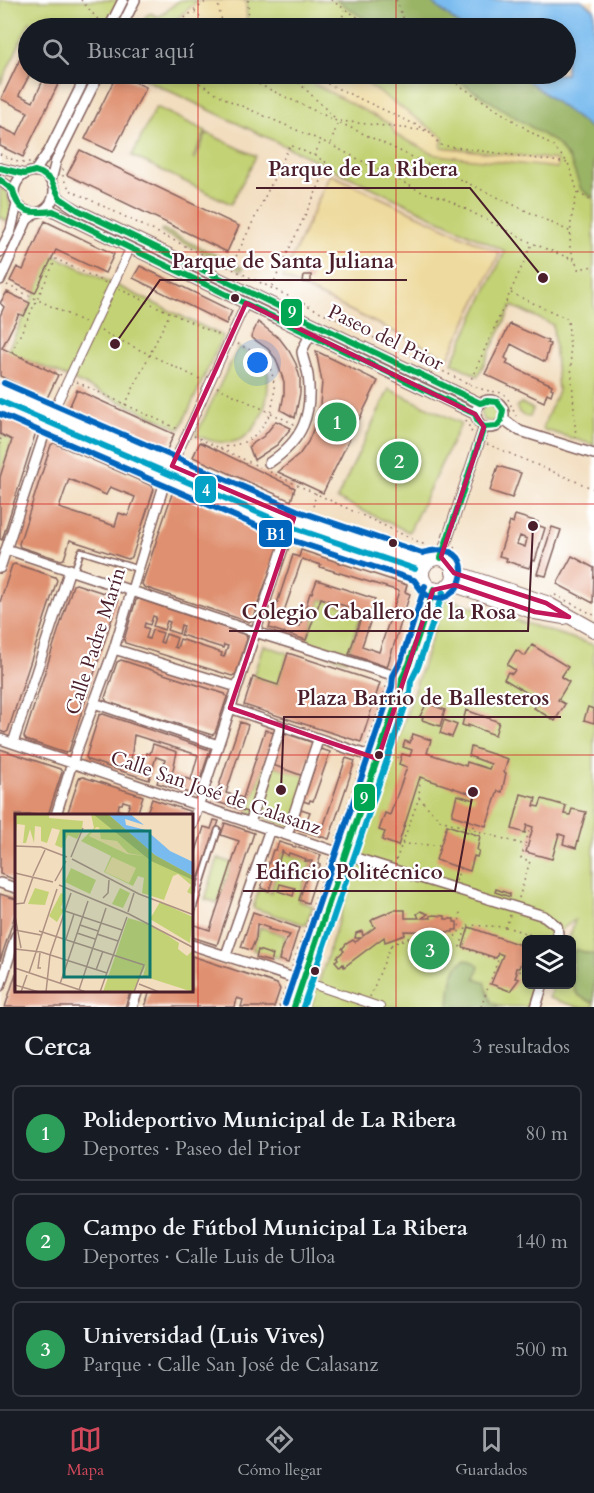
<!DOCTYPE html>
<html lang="es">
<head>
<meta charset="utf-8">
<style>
	body { margin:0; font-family:Cardo,serif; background:#20242c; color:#f1f3f6 }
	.controls { position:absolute; right:18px; bottom:18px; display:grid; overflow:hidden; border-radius:9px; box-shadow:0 3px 9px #0003 }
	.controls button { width:54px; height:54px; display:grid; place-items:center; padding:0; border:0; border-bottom:2px solid #363941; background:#171b24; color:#f1f3f6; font:30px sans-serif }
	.you { position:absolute; left:258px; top:363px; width:21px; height:21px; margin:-15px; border:4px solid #fff; border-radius:50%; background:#1a73e8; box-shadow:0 0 0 9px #1a73e833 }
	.badge { display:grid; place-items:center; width:39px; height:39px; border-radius:50%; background:#d1495b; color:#fff; font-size:20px; font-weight:700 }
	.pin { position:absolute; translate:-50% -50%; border:3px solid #fff; box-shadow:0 2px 6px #0006 }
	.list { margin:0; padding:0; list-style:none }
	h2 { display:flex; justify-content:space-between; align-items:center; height:78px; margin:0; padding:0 24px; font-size:26px }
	h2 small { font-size:20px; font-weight:400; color:#9ea1a6 }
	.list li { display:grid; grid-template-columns:39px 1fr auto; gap:18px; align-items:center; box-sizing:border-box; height:96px; margin:0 12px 12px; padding:0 12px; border:2px solid #363941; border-radius:9px }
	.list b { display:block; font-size:22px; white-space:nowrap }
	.list p { margin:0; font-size:20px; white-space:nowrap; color:#9ea1a6 }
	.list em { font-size:20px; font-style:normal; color:#9ea1a6 }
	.icon { flex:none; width:33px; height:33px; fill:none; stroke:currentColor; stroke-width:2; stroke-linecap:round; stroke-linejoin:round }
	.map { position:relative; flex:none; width:594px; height:1007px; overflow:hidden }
	.search { position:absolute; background:#171b24; box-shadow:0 3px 9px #0003; left:18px; right:18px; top:18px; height:66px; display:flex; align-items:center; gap:15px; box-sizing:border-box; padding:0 21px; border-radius:33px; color:#9ea1a6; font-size:22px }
	.sheet { height:402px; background:#171b24 }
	nav { display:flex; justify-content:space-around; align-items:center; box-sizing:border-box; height:84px; border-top:2px solid #363941; background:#171b24; font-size:16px; color:#9ea1a6 }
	nav a { display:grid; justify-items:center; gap:3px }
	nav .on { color:#d1495b }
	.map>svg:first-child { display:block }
	.green { fill:#c3d275; stroke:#867850; stroke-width:1.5 }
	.forest { fill:#9ab466; stroke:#726a48; stroke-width:1.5 }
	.sand { fill:#eeda9e; stroke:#9c7c64; stroke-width:1.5 }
	.water { fill:#79bbef; stroke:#626d8d; stroke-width:1.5 }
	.building { fill:#df906f; fill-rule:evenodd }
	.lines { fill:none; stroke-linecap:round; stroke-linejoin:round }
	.service-casing { stroke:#85625e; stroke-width:8 }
	.pedestrian-casing { stroke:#85625e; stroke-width:10 }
	.minor-casing { stroke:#85625e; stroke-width:12 }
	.secondary-casing { stroke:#85625e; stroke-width:16 }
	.path { stroke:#85625e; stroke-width:1.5; stroke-dasharray:1.5 4.5; stroke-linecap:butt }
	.service { stroke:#fff; stroke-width:4.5 }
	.pedestrian { stroke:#fff; stroke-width:8 }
	.minor { stroke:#fff; stroke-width:9 }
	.secondary { stroke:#fff; stroke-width:14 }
	.path-bridge { stroke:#85625e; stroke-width:1.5; stroke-dasharray:1.5 4.5; stroke-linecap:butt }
	.bus-1-casing { stroke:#fff; stroke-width:10 }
	.bus-2-casing { stroke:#fff; stroke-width:10 }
	.bus-3-casing { stroke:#fff; stroke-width:10 }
	.bus-1 { stroke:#00a651; stroke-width:6 }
	.bus-2 { stroke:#04a2c6; stroke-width:6 }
	.bus-3 { stroke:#0065bd; stroke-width:6 }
	.marked { fill:none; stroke:#c2185b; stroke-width:4.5; stroke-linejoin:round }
	.grid { fill:none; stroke:#d62828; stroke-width:1.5; stroke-opacity:0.55 }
	.bus-dot { fill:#4a1f2b; stroke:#fff; stroke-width:2 }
	.labels { text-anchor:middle; stroke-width:4.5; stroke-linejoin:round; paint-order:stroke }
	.street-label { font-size:20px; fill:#4a1f2b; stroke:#fff }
	.inset-road { fill:none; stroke:#af9183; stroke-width:1.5 }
	.view { fill:#0f766e; fill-opacity:0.15; stroke:#0f766e; stroke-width:3 }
	.inset-edge { fill:none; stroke:#4a1f2b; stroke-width:3 }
	.leader { fill:none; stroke:#4a1f2b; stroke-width:2 }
	.callout-dot { fill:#4a1f2b; stroke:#fff; stroke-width:2 }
	.callout-label { font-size:21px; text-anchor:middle; font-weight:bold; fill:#4a1f2b; stroke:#fff; stroke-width:4.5; stroke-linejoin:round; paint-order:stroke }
	.line-badge { stroke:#fff; stroke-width:2 }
	.badge-label { font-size:16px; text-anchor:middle; font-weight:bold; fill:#fff }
</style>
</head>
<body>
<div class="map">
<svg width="594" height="1007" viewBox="0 0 594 1007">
	<rect width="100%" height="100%" fill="#fff"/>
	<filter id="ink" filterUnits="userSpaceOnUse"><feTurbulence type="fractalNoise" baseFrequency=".0167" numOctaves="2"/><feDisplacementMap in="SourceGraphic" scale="12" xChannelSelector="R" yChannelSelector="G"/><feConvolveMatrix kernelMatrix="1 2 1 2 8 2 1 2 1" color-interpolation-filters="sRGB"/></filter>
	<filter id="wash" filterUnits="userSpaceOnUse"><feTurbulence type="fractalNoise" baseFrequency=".008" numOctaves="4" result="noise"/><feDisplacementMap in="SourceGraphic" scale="24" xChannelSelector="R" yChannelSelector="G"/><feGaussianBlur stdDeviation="1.35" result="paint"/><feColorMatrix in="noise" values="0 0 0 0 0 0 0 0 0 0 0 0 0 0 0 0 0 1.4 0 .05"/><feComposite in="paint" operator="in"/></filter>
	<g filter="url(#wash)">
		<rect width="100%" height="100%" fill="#f2ddbe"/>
		<path class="green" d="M0 0H122L107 28H45L30 22 0 85Z
			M180 0H429L463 28H140L146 16 151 13 158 17Z
			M134 74H519L594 131V445L542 429 558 391 553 325 512 306 478 376 452 363 505 251Z
			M156 107 206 131 193 158 195 159 207 133 256 156 231 204 132 156Z
			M0 187 7 192 11 209 9 222 0 217Z
			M162 229 243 268 242 271 161 232Z
			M148 246 237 289 235 292 146 250Z
			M53 255 223 336 180 429 56 372 7 352Z
			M242 292 452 393 450 397 241 295Z
			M238 347C250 353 264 361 268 374 269 377 268 381 268 384 268 406 257 437 232 442 218 444 208 440 196 435Z
			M389 389 461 423 409 532 337 499Z
			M521 403 533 409 530 417C523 417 518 413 517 406Z
			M481 413a9 9 0 1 1 18 0a9 9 0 1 1-18 0Z
			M0 434 12 440 0 477Z
			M445 598 594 645V1007H578L549 998 553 985 572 984V940L569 939 575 920 552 936 550 939 526 940V984L535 985 527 1007H311L358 859Z
			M321 599 362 612 346 660 304 647Z
			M263 645 288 653 278 685 253 677Z
			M265 763 311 778 294 828 248 812Z
			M283 852 311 862 298 901 313 906 306 925 253 908 259 889 271 892Z
			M218 858 232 863 218 903 205 899Z
			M260 927 286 936 279 958 253 950Z"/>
		<path class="forest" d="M336 0H429L463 28H378Z
			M447 74H519L594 131V199L581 189 570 160 556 143Z
			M575 949 594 955V1003C575 996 572 992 572 973 572 964 572 957 575 949Z
			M466 959 476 963 479 967 475 978 485 982 491 1002 502 1007H449C450 991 450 967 466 959Z"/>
		<path class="sand" d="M199 0H246L247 28H188L183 26 180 28H170L168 26Z
			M274 74H368L366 83 443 137 441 147 557 160V168L436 155 396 135 390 124 297 75 290 82Z
			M330 174 500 253 448 358 283 278Z"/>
		<path class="water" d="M429 0H581L594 9V131L519 74H566V28H463Z"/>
		<g id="blocks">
			<path class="building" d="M28 42 30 74 19 95 33 102 46 74H63L23 157 0 146V127L17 135 28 112 1 99Z
				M117 74 146 87 113 152 85 139Z
				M80 150 239 226 227 252 67 175Z
				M45 221 114 254 105 273 56 250 35 293 10 281 17 267 23 270Z
				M140 266 232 311 226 324 133 278Z
				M304 275H311V282H303Z
				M7 292 30 303 24 316 19 314 2 348 58 375 47 398 0 376V316L4 307 0 303Z
				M258 322 280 339 289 351 296 364 300 378V393L295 418 281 410 284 394V382L276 359 268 349 251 337Z
				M510 324 548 341 547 343 550 344 545 362 511 344 505 358 508 360 506 364 552 385 551 388 553 389 551 395 547 393 544 402 485 374Z
				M316 351 378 381 323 493 278 472 299 455 308 442 319 415 322 382Z
				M77 390 174 434 165 454 68 410Z
				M0 416 33 429 35 435 2 540 0 539V477L12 440 0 434Z
				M276 421 291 428 277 445 254 460 249 446 264 436Z
				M200 442 295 488 291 501 193 457Z
				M54 443 152 486 154 489 132 557 128 559 70 540 64 559 61 560 20 547 19 544 51 445ZM69 479 106 495 110 487 135 497 128 516 119 513 115 526 59 508Z
				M498 466 521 473 512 498 490 491Z
				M176 492 278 536 281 541 252 620 249 622 144 587 142 584 172 494Z
				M515 515 538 522 537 525 545 528 535 561 532 560 529 568 506 561 507 558 499 556 510 522 513 523ZM520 536 527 539 525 547 517 544Z
				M552 527 561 530 546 576 537 574Z
				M301 550 407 585 405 592 410 594 387 667 349 654 363 612 321 598 306 640 269 628 293 555 299 557ZM302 559 321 565 320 567 399 591 379 652 362 646 373 614 371 613 375 599 317 580 312 593H310L300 626 281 620Z
				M572 556 594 568 593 603 557 584Z
				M15 564 55 577 57 580 8 731 5 733 0 731V602L12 565Z
				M76 584 116 597 118 600 69 751 65 753 26 740 24 737 73 585Z
				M139 599 246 635 247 639 236 674 232 676 125 643 124 640 136 600ZM153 616 156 617 153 626 164 630 167 621 170 622 167 630 179 634 181 625 184 626 181 635 223 648 224 645 228 646 224 657 221 656 222 653 180 639 177 648 174 647 177 638 166 634 163 643 160 642 163 633 152 630 149 639 146 638 149 629 144 627 145 623 150 625Z
				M532 645 568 667 561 677 569 682 558 700 565 704 555 721 534 708 539 700 504 679 508 672 512 674 515 670 507 665 516 650 525 656Z
				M288 653 380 683 361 742 244 705 253 677 278 685Z
				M121 660 225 694 227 697 215 733 212 735 107 702 105 698 117 662Z
				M427 703 445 710 440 726 422 720 423 717 420 716Z
				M588 707 594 709V723L584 720Z
				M466 710 499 722 495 735 468 725V727L462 725Z
				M103 714 210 750 195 795 157 783 165 760 156 757 149 780 88 760 86 757 99 715ZM134 735 198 755 191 780 172 774 177 752 153 744 150 754 147 753 143 765 131 761Z
				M444 720 457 725 452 737 440 733Z
				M240 722 248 725 226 793 243 798 265 730 274 733 248 812 214 801Z
				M284 733 314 743 303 776 273 765Z
				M413 734 431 740 427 753 466 766 467 762 489 769 491 764 469 756 471 747 508 759 504 772 506 773 502 792 498 791 486 826 452 815 457 795 474 800 475 795 420 777 398 846 382 840 385 832 379 830 385 813 390 815 407 767 399 764 402 754 410 756 412 750 403 747 405 741 410 743Z
				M0 749 60 769 62 772 48 815H16V880L0 874Z
				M321 749 330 752 313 801 310 800 309 803 303 801Z
				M346 758 355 761 329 839 294 828 301 809 310 812 306 822 323 828Z
				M83 777 143 796 137 815H126L130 803 123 801 122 804H119L118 811H122L121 815H67L79 778Z
				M521 794 536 798 534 806 539 807 542 799 566 806 564 814 570 815 572 809 586 812 576 848 563 844 565 836 559 834 552 859 526 852 533 827 527 825 525 833 512 829Z
				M152 799 189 811 188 815H167L159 813 158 815H146Z
				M214 820 219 821 192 896V863L204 827 211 829Z
				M225 823 254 833 217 945 192 937V924L210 930 239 841 221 835Z
				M447 825 480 836 477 850 479 851 477 857 474 856 470 871 436 860Z
				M279 842 321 855 318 864 320 865 308 903 299 900 312 861H305L306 859 289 853 288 856 282 851 269 891 261 888 273 850H276Z
				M280 884 295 888 293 896 278 891Z
				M496 889 510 894V897L495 892Z
				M0 894 16 899V912L0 961Z
				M394 910H405V918H419L417 914 421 911 428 914 422 918H431L430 916 434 915 445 916V919H454V922H457V930H453V932L404 931 405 935 385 942 384 937 344 967 343 964 340 967 335 961 338 959 337 957 344 951 342 949 346 944 353 940 355 942 361 938H355L356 933 362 931 363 936 375 927 371 921 375 918Z
				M253 912 299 928 288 963 279 960 282 947 290 935 268 929 269 928 257 924 256 938 251 950 241 947Z
				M469 927 526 947 519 968H516L515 972 517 973 515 978 519 979 510 991 491 984 503 955 498 953 496 958 463 947Z
				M258 950 273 955 271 962 256 958Z
				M192 956 277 984 280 989 274 1007H241L243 1000 237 998 235 1007H145L150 990H192Z
				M16 973V990H131L125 1007H5Z"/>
		</g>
	</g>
	<g filter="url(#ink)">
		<use href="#blocks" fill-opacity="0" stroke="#85625e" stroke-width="1.5"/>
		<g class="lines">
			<defs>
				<path id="service" d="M74 571 81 551 138 569
					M192 912 218 830"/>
				<path id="pedestrian" d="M52 414 127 255
					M172 466 246 303
					M303 981 380 1007"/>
				<path id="minor" d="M109 28 123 0
					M121 28 135 0
					M0 168 24 174
					M35 171 49 151 87 74
					M0 180 13 190
					M51 180 56 161 99 74
					M54 188C55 204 42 219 25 210 1 198 20 162 44 174 53 179 53 189 59 197 63 202 72 206 78 210L480 403
					M44 210 53 211 475 414
					M0 252 11 230 17 204
					M0 280 27 220 35 213
					M476 414a14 14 0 1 1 28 0a14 14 0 1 1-28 0Z
					M503 419 520 431 594 454
					M269 463C303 440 313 415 308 375 307 369 302 356 302 352 303 347 308 340 310 335
					M6 549 255 632 402 678
					M441 558 484 427
					M0 568 47 426
					M114 649 237 687
					M94 703 218 745
					M230 708 378 759
					M0 739 346 855 544 916 557 926 558 934 557 940
					M13 743 70 569
					M56 815 72 763 114 649 166 478
					M250 823 281 726
					M192 825 289 530
					M287 835 318 740
					M0 883 16 888
					M192 945 303 981
					M226 955 270 829
					M0 986 16 936
					M132 1007 138 990
					M536 1007 543 984"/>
				<path id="secondary" d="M0 391 298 520 421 562 428 561
					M0 404 289 530 422 575
					M422 574a16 16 0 1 1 32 0a16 16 0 1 1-32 0Z
					M453 572 546 603 594 630
					M447 586 455 585 535 612 564 617
					M294 1007 405 679 434 589"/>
			</defs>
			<use href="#service" class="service-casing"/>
			<use href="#pedestrian" class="pedestrian-casing"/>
			<use href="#minor" class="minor-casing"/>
			<use href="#secondary" class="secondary-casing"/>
			<path class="path" d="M81 0 101 23
				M218 0 219 10 224 28
				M248 0 249 28
				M331 0 374 28
				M396 0 407 28
				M195 12 212 28
				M176 28 173 27 208 0
				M340 28 344 10
				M184 74 228 100 331 145 422 192 444 198 532 243 574 260
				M237 74 571 232
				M290 74 336 119
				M299 74 326 83 427 130
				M442 74 554 147 568 163 576 186 577 193 571 220 570 247 578 269 594 266
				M327 81 329 74
				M198 82 205 74
				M340 121 429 131 440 145 568 163
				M331 143 338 122
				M0 154 20 163H30
				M63 169V178L70 190 469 384 484 390 503 393 507 397 516 416
				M578 193 594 202
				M231 267 290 145 314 156 321 141
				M7 285 86 323
				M272 286 329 164 315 156
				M119 289 221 336
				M511 293 568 319 576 439
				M101 331 202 380
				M61 375 12 352 56 259 106 283
				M77 382 178 429
				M469 384 532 244
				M217 387 294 424
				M125 405 169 315
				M466 420 473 435
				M194 436 260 467
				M0 439 2 440 0 445
				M487 444 594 489
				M220 448C228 446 237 445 244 442 270 430 281 394 270 368 264 355 248 349 236 343
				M270 472 423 544V549
				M312 512 316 493
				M454 547 460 563
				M415 584 420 596
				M555 595 594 615
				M367 745 388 681
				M392 753 400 760
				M419 798 440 820 525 845 530 828
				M335 842 362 761
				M402 844 440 845
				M396 860 419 798 420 777
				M456 881 460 868
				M519 898 530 861 521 858 525 846
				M510 915 506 927 532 935 531 940
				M391 945 407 938H453L459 933 460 911
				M292 967 329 858
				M517 971 526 974
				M520 972 526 953
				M370 997 391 945 390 941
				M279 1007 286 986
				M481 1007 498 960 460 947 467 925 506 927"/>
			<use href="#service" class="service"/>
			<use href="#pedestrian" class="pedestrian"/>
			<use href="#minor" class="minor"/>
			<use href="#secondary" class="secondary"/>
			<path class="path-bridge" d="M471 833 474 823"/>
			<defs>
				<path id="bus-1" d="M0 168 24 174 35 171 41 173 51 180 60 198 78 210 480 403 487 401 497 402 503 410 501 421 497 426 484 427 478 422 475 414 53 211C32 213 18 215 13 190L0 180
					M441 558 484 427
					M294 1007 401 689 402 678 409 664 434 589"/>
				<path id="bus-2" d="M0 401 294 528 415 569
					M303 1007 410 692 411 681 418 667 443 592"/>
				<path id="bus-3" d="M0 414 285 538 414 580C419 586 422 594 430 597 460 607 476 556 446 551 438 549 429 551 422 553L301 512 4 383
					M285 1004 392 687 393 676 401 661 425 586"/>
			</defs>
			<use href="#bus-1" class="bus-1-casing"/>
			<use href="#bus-2" class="bus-2-casing"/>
			<use href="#bus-3" class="bus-3-casing"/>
			<use href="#bus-1" class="bus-1"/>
			<use href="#bus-2" class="bus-2"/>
			<use href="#bus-3" class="bus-3"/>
		</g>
	</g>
	<path class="marked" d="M246 303 475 414 484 427 441 557 454 573 546 603 569 617 535 612 455 585 433 590 378 759 230 708 294 518 172 466Z"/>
	<path class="grid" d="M198 0V28M396 0V28M198 74V1007M396 74V1007M0 252H594M0 504H594M0 755H594"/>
	<g class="bus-dot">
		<circle cx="235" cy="298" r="5"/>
		<circle cx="393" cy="543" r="5"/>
		<circle cx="379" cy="755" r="5"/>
		<circle cx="315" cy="971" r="5"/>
	</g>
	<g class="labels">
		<g class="street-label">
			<text transform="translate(386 337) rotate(26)" y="7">Paseo del Prior</text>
			<text transform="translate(95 641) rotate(-72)" y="7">Calle Padre Marín</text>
			<text transform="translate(216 792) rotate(19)" y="7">Calle San José de Calasanz</text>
		</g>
	</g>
	<g transform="translate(15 814)">
		<rect width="178" height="178" fill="#f2ddbe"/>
		<path d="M0 0H34V4L68 7 67 15 62 25 53 21 47 34 40 31 45 16 37 14 32 29 26 27V13L20 12 19 29 15 15 11 29H8L10 11 2 10 0 25ZM76 0H93L178 62V81L172 78 176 71 163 60 158 62 149 86 127 79 129 64 123 62 118 72 89 58 96 42 66 27 79 14ZM56 54 81 66 75 80 50 68ZM20 74 34 78 30 91 13 90ZM105 74 115 79 108 94 97 90ZM46 79 50 81 46 94 49 96 42 108 34 102ZM145 88 178 103 175 129 135 105ZM113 104 137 111 164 129 163 135 172 142 178 136V178L128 162 131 151 118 178H88Z" fill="#c3d275"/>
		<path d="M78 0H93L140 41 178 62V66L136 47Z" fill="#9ab466"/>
		<path d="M81 13H84L86 25 102 27 113 39 129 42 112 40 74 22ZM97 43 121 54 114 69 90 58Z" fill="#eeda9e"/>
		<path d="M93 0H115L129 11 110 5 111 11 131 16 155 37 178 48V62L140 41Z" fill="#79bbef"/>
		<path class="inset-road" d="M0 32 26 33 52 43M56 43 68 14M57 45 124 80 179 101M0 59 38 68M18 62 30 36M40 67 51 47M44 71 114 100M88 84 93 79 94 66M0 90 9 89 18 63M50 97 107 116M113 98 119 79M114 100 179 134M0 102 6 134M65 111 83 117M0 116 26 121M24 117 129 151 119 178M62 119 80 125M82 120 103 127M51 125 59 100M0 135 26 138 92 159M25 139 23 154H26M0 154 71 178M81 156 88 137M14 159 42 75M45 170 73 87M124 170 144 178M0 171 24 178M64 176 91 94M6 178 12 161M31 178 35 141 56 79M85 178 112 103"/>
		<path class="view" d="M49 17H135V163H49Z"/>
		<rect width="178" height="178" class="inset-edge"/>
	</g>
	<path class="leader" d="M543 278L470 188H256M115 344L160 280H407M533 526L528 631H229M281 790L284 717H561M473 792L455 891H243"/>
	<g class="callout-dot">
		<circle cx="543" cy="278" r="6"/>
		<circle cx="115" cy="344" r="6"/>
		<circle cx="533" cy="526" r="6"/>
		<circle cx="281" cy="790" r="6"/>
		<circle cx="473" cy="792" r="6"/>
	</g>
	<g class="callout-label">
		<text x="363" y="176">Parque de La Ribera</text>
		<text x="283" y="268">Parque de Santa Juliana</text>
		<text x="379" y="619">Colegio Caballero de la Rosa</text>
		<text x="423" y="705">Plaza Barrio de Ballesteros</text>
		<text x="349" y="879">Edificio Politécnico</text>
	</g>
	<g class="line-badge">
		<rect x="280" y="298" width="23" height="29" rx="6" fill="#00a651"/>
		<rect x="194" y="475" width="23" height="29" rx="6" fill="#04a2c6"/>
		<rect x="258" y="519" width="35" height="29" rx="6" fill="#0065bd"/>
		<rect x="353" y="783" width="23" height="29" rx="6" fill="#00a651"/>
	</g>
	<g class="badge-label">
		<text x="292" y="318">9</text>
		<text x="206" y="496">4</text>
		<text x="276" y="540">B1</text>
		<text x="364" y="804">9</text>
	</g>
</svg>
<div class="controls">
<button><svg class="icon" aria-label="layers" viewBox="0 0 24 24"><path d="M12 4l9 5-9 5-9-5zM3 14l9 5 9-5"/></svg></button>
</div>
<div class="you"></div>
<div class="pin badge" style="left:337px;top:422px;background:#2e9e5b">1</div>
<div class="pin badge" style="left:399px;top:461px;background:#2e9e5b">2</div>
<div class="pin badge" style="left:430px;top:950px;background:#2e9e5b">3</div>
<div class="search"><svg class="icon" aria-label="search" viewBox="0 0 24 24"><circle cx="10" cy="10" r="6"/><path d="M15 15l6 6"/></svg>Buscar aquí</div>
</div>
<section class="sheet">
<h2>Cerca<small>3 resultados</small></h2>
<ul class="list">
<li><span class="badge" style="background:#2e9e5b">1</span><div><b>Polideportivo Municipal de La Ribera</b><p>Deportes · Paseo del Prior</p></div><em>80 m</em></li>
<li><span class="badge" style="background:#2e9e5b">2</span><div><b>Campo de Fútbol Municipal La Ribera</b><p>Deportes · Calle Luis de Ulloa</p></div><em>140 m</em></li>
<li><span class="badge" style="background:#2e9e5b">3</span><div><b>Universidad (Luis Vives)</b><p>Parque · Calle San José de Calasanz</p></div><em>500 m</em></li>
</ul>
</section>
<nav>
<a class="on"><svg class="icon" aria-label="map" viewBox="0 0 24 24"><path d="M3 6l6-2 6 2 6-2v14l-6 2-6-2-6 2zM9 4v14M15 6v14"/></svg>Mapa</a>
<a><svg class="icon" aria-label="directions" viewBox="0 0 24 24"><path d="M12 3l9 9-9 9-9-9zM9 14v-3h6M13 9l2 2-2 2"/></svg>Cómo llegar</a>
<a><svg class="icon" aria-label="saved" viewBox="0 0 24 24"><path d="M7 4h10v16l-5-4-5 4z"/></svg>Guardados</a>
</nav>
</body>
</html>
